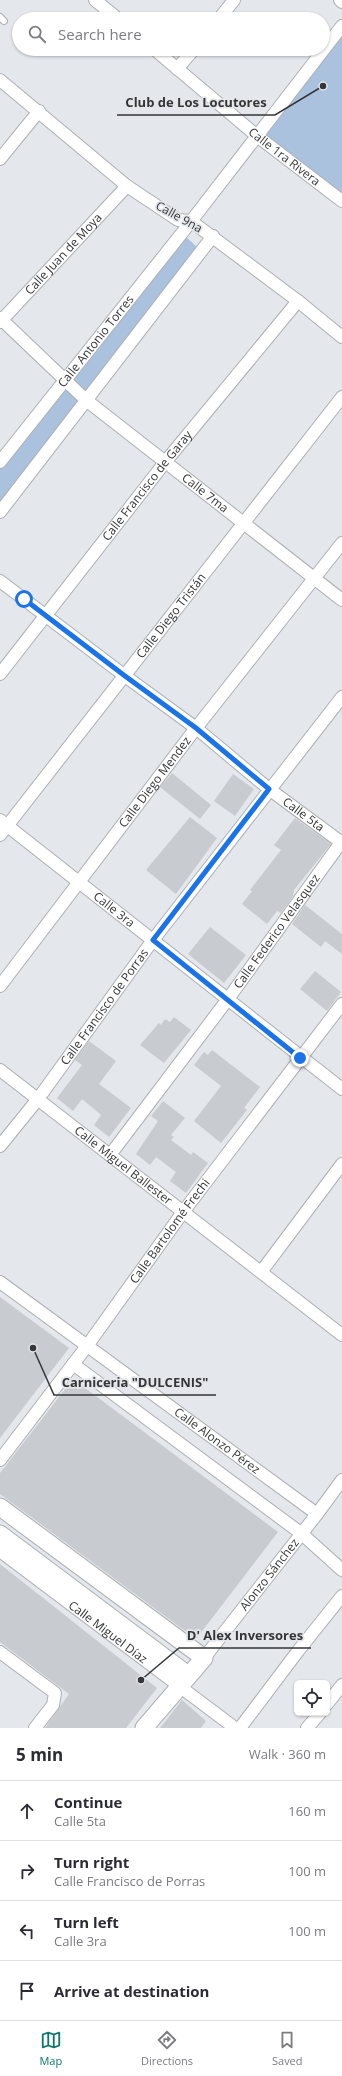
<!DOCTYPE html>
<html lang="en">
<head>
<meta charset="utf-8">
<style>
	body { margin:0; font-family:"Open Sans",sans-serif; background:#f7f7f7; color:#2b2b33 }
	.controls { position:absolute; right:12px; bottom:12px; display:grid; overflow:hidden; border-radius:6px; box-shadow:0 1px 3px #0004 }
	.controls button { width:36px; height:36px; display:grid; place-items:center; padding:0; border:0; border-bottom:1px solid #e1e1e2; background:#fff; color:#2b2b33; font:20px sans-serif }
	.stop { position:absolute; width:12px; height:12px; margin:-9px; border:3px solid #1a73e8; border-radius:50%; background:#fff }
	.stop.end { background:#1a73e8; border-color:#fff; box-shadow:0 1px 4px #0008 }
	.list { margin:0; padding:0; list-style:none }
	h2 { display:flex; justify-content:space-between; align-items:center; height:52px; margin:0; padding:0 16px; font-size:17px }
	h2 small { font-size:13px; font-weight:400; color:#7c7c81 }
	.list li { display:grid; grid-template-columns:26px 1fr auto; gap:12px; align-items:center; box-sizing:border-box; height:60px; padding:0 16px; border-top:1px solid #e1e1e2 }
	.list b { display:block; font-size:15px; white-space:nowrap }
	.list p { margin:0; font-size:13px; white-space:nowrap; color:#7c7c81 }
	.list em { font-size:13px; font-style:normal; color:#7c7c81 }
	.icon { flex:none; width:22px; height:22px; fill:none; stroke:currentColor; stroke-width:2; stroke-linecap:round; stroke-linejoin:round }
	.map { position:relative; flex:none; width:342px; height:1728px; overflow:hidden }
	.search { position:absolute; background:#fff; box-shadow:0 1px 3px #0004; left:12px; right:12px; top:12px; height:44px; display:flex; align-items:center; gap:10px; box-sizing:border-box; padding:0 14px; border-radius:22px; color:#7c7c81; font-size:15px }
	.sheet { height:292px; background:#fff }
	nav { display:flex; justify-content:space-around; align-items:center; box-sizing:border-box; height:56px; border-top:1px solid #e1e1e2; background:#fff; font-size:11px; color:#7c7c81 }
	nav a { display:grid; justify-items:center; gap:2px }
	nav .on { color:#0f766e }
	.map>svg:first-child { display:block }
	.green { fill:#abc2de }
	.building { fill:#c8ccd1 }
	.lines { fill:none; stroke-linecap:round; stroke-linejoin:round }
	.lane-casing { stroke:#acafb3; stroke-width:8 }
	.street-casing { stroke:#acafb3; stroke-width:14 }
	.secondary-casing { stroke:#acafb3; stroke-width:19 }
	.lane { stroke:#fff; stroke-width:6 }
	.street { stroke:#fff; stroke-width:12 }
	.secondary { stroke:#fff; stroke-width:17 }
	.route { stroke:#1a73e8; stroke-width:5 }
	.labels { text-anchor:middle; stroke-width:3.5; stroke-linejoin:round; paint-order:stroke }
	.street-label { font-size:12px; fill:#353638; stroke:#e4e7ec }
	.leader { fill:none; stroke:#353638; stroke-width:1.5 }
	.callout-dot { fill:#353638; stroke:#e4e7ec; stroke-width:1.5 }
	.callout-label { font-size:13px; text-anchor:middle; font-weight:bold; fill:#353638; stroke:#e4e7ec; stroke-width:3.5; stroke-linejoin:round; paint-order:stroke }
</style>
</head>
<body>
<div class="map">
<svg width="342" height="1728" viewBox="0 0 342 1728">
	<rect width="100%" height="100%" fill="#e4e7ec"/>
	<path class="green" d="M342 37V194L266 135Z
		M182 233 198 248 0 502V461Z"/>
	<path class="building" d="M172 773 211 805 200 819 160 787Z
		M233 774 254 789 235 816 214 801Z
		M190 817 217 838 176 894 146 870Z
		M295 818 331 844 294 890 293 896 281 913 277 911 267 924 242 904 252 891 250 890 281 850 274 845Z
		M305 905 342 934V954L325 941 321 947 292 924Z
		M210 927 246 955 224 983 188 954Z
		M315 971 341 992 327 1011 300 989Z
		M174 1017 191 1030 164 1063 140 1045 159 1023 161 1025 165 1019 170 1022Z
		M89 1041 116 1061 99 1084 131 1108 109 1137 94 1125 101 1115 82 1099 73 1111 57 1098 82 1065 75 1060Z
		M212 1050 260 1087 244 1108 247 1110 221 1143 194 1121 221 1086 194 1065 204 1052 208 1055Z
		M163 1101 185 1118 171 1135 174 1137 171 1140 191 1155 193 1152 208 1163 186 1193 170 1181 176 1172 156 1157 150 1165 136 1154 158 1121 151 1116Z
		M0 1297 69 1348 0 1438Z
		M73 1379 278 1532 196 1639 0 1494V1473Z
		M0 1564 157 1688 126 1728H45L69 1694 0 1642Z
		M182 1700 206 1721 201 1728H160Z"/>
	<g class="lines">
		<defs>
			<path id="lane" d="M0 17 4 21"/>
			<g id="street">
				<path d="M95 0 118 19"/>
				<path d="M340 0 342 2"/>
				<path d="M219 19 234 0"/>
				<path id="s1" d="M154 49 257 136 342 201"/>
				<path d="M177 69 194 49"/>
				<path d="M0 80 127 186 178 220 191 221 298 301 342 337"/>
				<path d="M0 159 39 111"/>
				<path id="s2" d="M0 318 86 400 342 600"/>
				<path id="s3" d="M0 322 127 186"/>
				<path id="s4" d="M0 462 182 233 342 26"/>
				<path d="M0 512 213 236"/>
				<path id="s5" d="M0 581 125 676 196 728 269 789 342 843"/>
				<path id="s6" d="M0 674 166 461 298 301"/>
				<path id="s7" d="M0 820 342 1089"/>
				<path id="s8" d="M0 835 342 397"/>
				<path id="s9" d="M0 986 196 728 342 543"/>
				<path id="s10" d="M0 1070 342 1335"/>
				<path id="s11" d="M0 1146 38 1099 153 940 342 697"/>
				<path id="s12" d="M110 1155 228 999 342 841"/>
				<path d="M261 1272 342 1164"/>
				<path id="s13" d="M0 1282 317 1514"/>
				<path d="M73 1364 302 1534 342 1570"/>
				<path id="s14" d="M0 1460 87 1346 183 1212 342 1004"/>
				<path id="s15" d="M0 1551 235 1728"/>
				<path d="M0 1652 55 1693 53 1705 35 1728"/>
				<path id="s16" d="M204 1658 317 1514 342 1480"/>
				<path d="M327 1704 342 1685"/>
				<path d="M240 1728 298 1651 342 1596"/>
				<path d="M307 1728 320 1713"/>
			</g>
			<path id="secondary" d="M0 1507 204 1658 144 1728
				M0 1534 188 1675"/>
		</defs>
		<use href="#lane" class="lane-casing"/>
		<use href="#street" class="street-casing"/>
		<use href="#secondary" class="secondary-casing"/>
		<use href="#lane" class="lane"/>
		<use href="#street" class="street"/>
		<use href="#secondary" class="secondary"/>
	</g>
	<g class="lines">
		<path class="route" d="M24 599 125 676 196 728 269 789 153 940 300 1058"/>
	</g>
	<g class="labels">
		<g class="street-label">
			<text dy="4" stroke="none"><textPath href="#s1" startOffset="169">Calle 1ra Rivera</textPath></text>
			<text transform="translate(179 217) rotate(29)" y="4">Calle 9na</text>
			<text dy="4" stroke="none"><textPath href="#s3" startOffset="93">Calle Juan de Moya</textPath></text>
			<text dy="4" stroke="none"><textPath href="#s4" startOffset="154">Calle Antonio Torres</textPath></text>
			<text dy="4" stroke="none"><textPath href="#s6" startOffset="239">Calle Francisco de Garay</textPath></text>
			<text dy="4" stroke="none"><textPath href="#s2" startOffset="270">Calle 7ma</textPath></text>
			<text dy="4" stroke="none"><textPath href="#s8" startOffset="278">Calle Diego Tristán</textPath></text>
			<text dy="4" stroke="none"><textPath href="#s9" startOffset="256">Calle Diego Mendez</textPath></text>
			<text dy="4" stroke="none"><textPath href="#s5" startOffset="383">Calle 5ta</textPath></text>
			<text dy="4" stroke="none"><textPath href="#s7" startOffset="145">Calle 3ra</textPath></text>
			<text dy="4" stroke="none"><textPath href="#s12" startOffset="279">Calle Federico Velasquez</textPath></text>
			<text dy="4" stroke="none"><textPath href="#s11" startOffset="174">Calle Francisco de Porras</textPath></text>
			<text dy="4" stroke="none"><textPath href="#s10" startOffset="156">Calle Miguel Ballester</textPath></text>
			<text dy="4" stroke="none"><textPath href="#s14" startOffset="285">Calle Bartolomé Frechi</textPath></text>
			<text dy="4" stroke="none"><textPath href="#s13" startOffset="269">Calle Alonzo Pérez</textPath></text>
			<text dy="4" stroke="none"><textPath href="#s16" startOffset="106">Alonzo Sánchez</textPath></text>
			<text dy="4" stroke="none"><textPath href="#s15" startOffset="135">Calle Miguel Díaz</textPath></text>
		</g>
	</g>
	<path class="leader" d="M323 86L275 115H117M33 1348L54 1395H216M141 1680L179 1648H311"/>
	<g class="callout-dot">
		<circle cx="323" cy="86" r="4"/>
		<circle cx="33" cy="1348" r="4"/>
		<circle cx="141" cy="1680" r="4"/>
	</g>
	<g class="callout-label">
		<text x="196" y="107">Club de Los Locutores</text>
		<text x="135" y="1387">Carniceria "DULCENIS"</text>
		<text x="245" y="1640">D' Alex Inversores</text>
	</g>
</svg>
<div class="controls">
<button><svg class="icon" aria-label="locate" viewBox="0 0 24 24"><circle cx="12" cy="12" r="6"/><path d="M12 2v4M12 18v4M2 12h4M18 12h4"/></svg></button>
</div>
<div class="stop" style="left:24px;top:599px"></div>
<div class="stop end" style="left:300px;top:1058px"></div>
<div class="search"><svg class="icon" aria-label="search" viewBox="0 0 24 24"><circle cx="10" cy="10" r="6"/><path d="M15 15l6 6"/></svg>Search here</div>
</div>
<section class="sheet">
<h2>5 min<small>Walk · 360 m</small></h2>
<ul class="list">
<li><svg class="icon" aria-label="ahead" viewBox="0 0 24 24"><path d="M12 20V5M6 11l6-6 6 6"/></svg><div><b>Continue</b><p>Calle 5ta</p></div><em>160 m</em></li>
<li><svg class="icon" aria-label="right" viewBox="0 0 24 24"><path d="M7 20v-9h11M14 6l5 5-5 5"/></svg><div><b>Turn right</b><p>Calle Francisco de Porras</p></div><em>100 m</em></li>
<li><svg class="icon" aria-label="left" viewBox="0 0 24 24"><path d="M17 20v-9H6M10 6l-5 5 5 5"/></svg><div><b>Turn left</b><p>Calle 3ra</p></div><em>100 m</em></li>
<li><svg class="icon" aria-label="arrive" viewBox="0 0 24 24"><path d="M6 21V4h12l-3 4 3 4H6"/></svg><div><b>Arrive at destination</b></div></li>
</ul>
</section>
<nav>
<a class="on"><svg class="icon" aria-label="map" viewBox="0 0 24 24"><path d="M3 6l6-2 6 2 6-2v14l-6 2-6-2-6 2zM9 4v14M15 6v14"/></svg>Map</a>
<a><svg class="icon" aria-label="directions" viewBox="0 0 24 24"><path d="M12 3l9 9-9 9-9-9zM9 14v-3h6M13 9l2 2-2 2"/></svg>Directions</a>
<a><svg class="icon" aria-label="saved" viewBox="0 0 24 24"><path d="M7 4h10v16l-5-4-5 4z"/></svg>Saved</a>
</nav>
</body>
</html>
